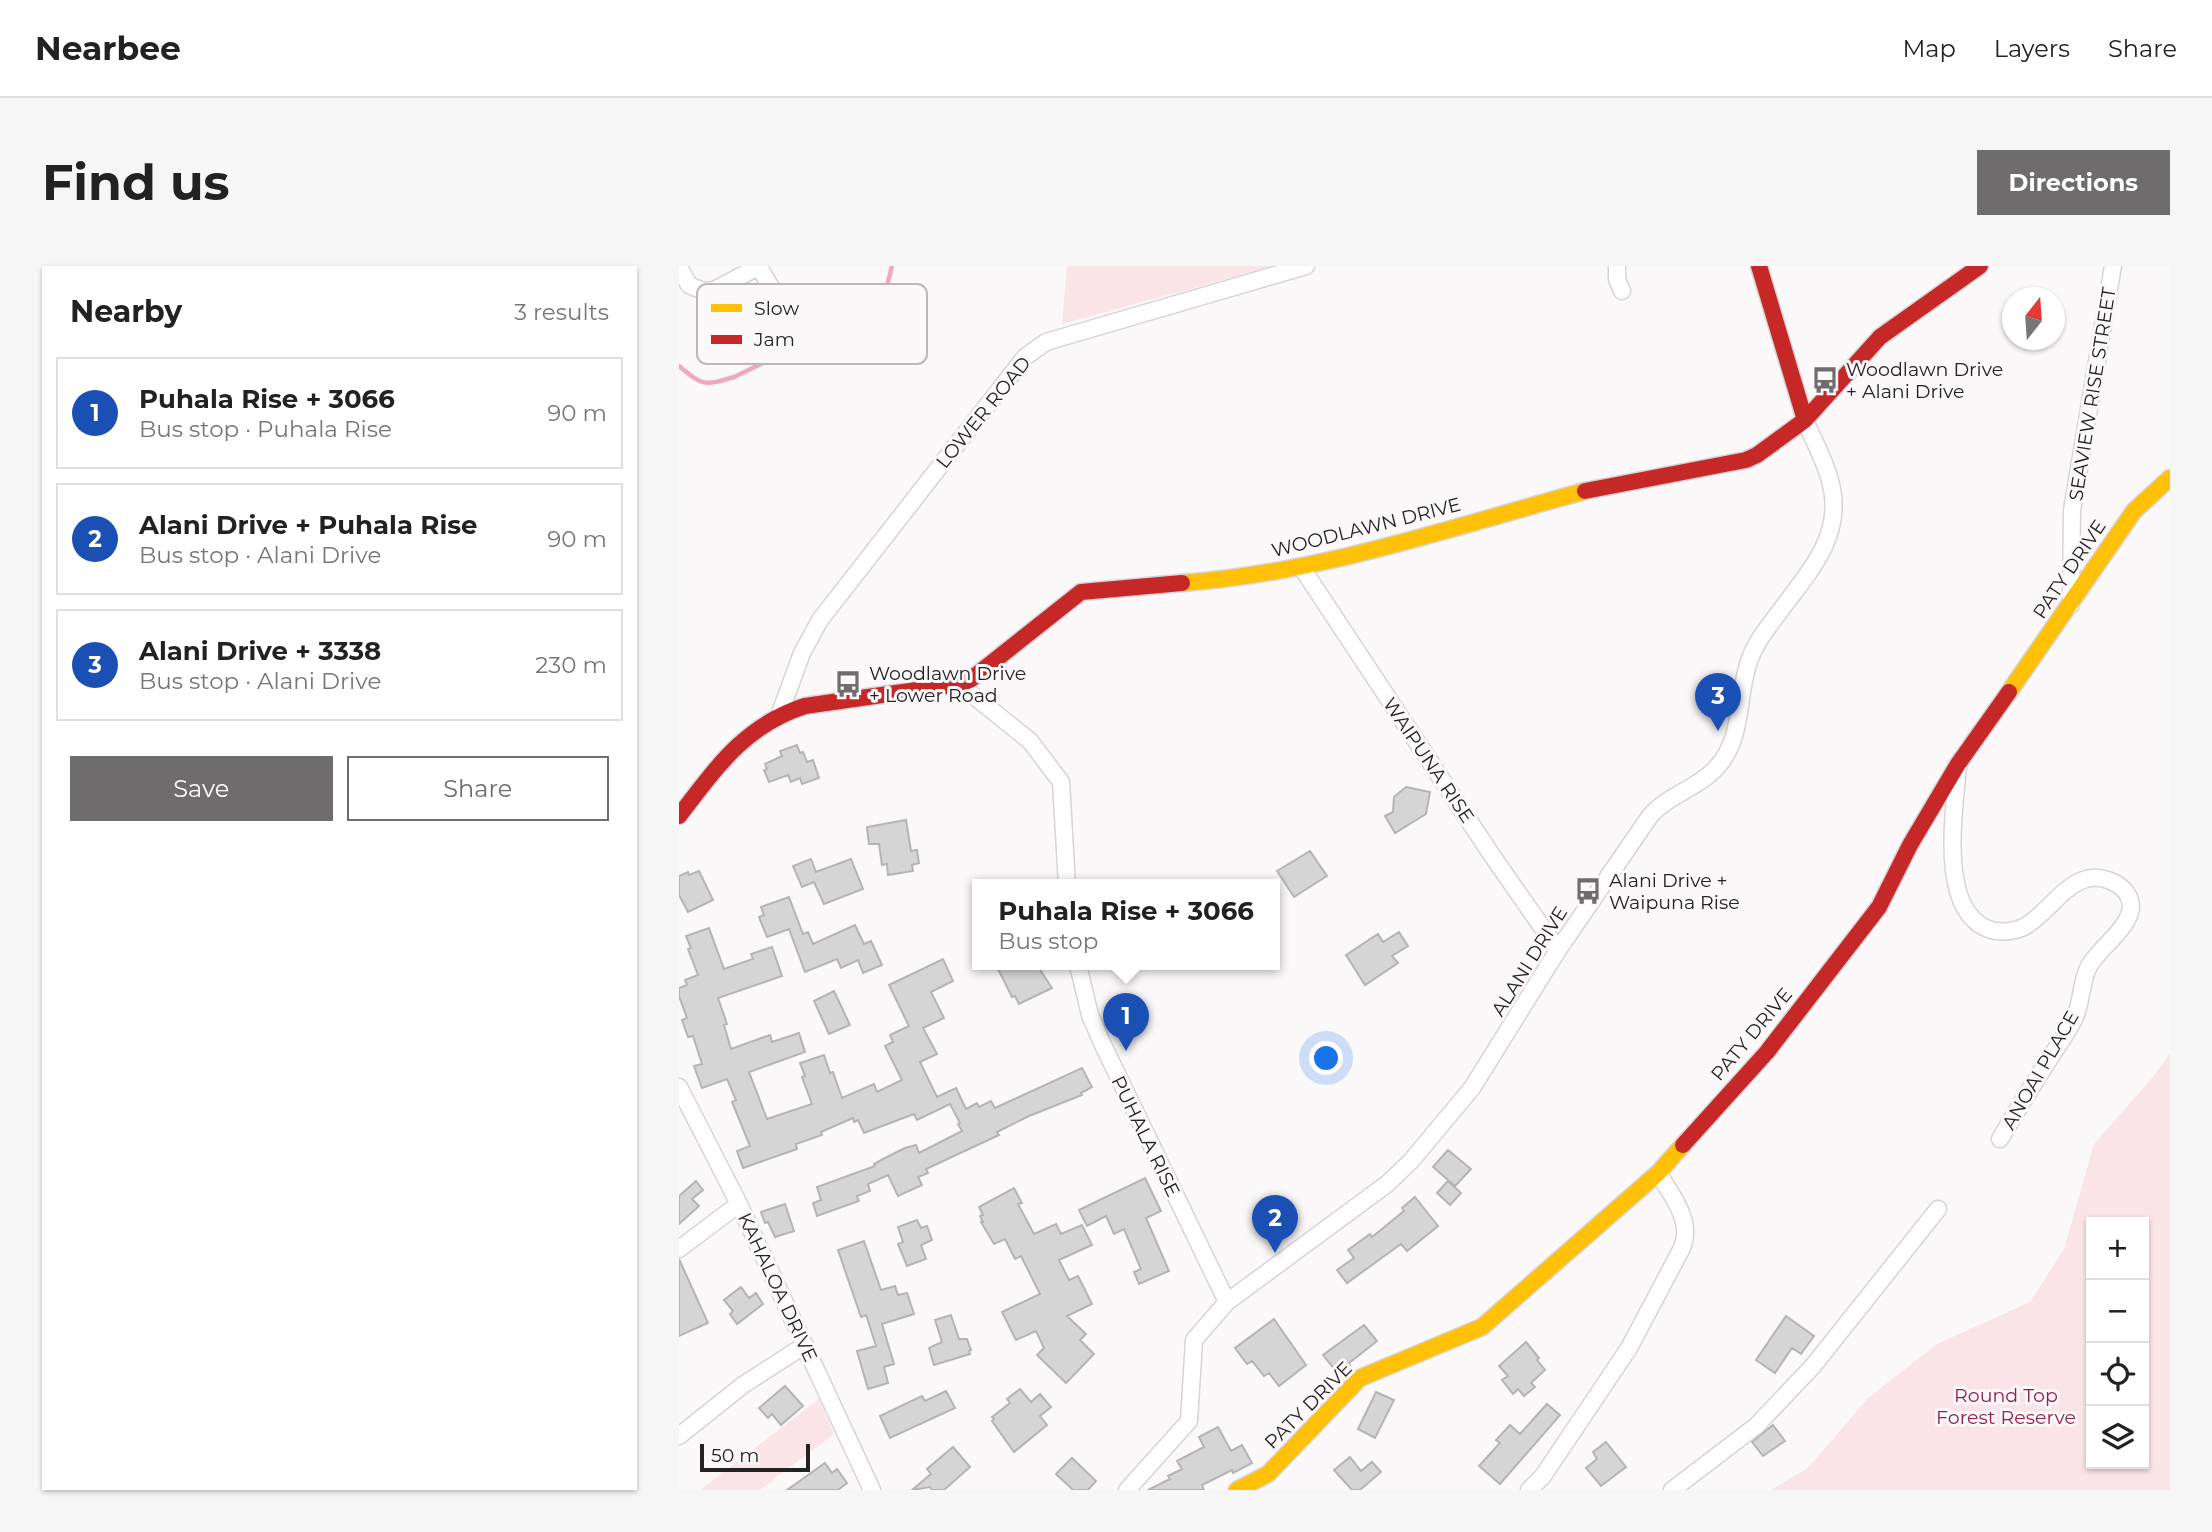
<!DOCTYPE html>
<html lang="en">
<head>
<meta charset="utf-8">
<style>
	body { margin:0; font-family:Montserrat,sans-serif; background:#f6f6f6; color:#222 }
	.controls { position:absolute; right:21px; bottom:21px; display:grid; overflow:hidden; border-radius:0px; box-shadow:0 2px 5px #0004 }
	.controls button { width:63px; height:63px; display:grid; place-items:center; padding:0; border:0; border-bottom:2px solid #e0e0e0; background:#fff; color:#222; font:35px sans-serif }
	.compass { position:absolute; left:1323px; top:21px; width:63px; height:63px; border-radius:50%; background:#fff; box-shadow:0 2px 5px #0004; rotate:17deg }
	.scale { position:absolute; left:21px; bottom:18px; width:110px; box-sizing:border-box; padding-left:7px; border:4px solid #232122; border-top:0; font-size:19px; line-height:24px; white-space:nowrap; color:#232122; -webkit-text-stroke:5px #fcf7f8; paint-order:stroke }
	.you { position:absolute; left:648px; top:793px; width:24px; height:24px; margin:-18px; border:5px solid #fff; border-radius:50%; background:#1a73e8; box-shadow:0 0 0 10px #1a73e833 }
	.badge { display:grid; place-items:center; width:46px; height:46px; border-radius:50%; background:#6f6c6d; color:#fff; font-size:23px; font-weight:700 }
	.pin { position:absolute; translate:-50% -58px; filter:drop-shadow(0 2px 4px #0008) }
	.pin::after { content:''; position:absolute; top:37px; width:24px; height:21px; background:inherit; clip-path:polygon(0 0,100% 0,50% 100%) }
	.popup { position:absolute; left:293px; top:613px; width:308px; height:91px; box-sizing:border-box; display:grid; place-content:center; border-radius:0px; background:#fff; filter:drop-shadow(0 2px 5px #0005); font-size:23px; white-space:nowrap; color:#767676 }
	.popup b { font-size:26px; color:#222 }
	.popup::after { content:''; position:absolute; left:50%; top:100%; margin-left:-14px; border:14px solid transparent; border-top-color:#fff }
	.list { margin:0; padding:0; list-style:none }
	h2 { display:flex; justify-content:space-between; align-items:center; height:91px; margin:0; padding:0 28px; font-size:30px }
	h2 small { font-size:23px; font-weight:400; color:#767676 }
	.list li { display:grid; grid-template-columns:46px 1fr auto; gap:21px; align-items:center; box-sizing:border-box; height:112px; margin:0 14px 14px; padding:0 14px; border:2px solid #e0e0e0; border-radius:0px }
	.list b { display:block; font-size:26px; white-space:nowrap }
	.list p { margin:0; font-size:23px; white-space:nowrap; color:#767676 }
	.list em { font-size:23px; font-style:normal; color:#767676 }
	.actions { display:flex; gap:14px; padding:21px 28px }
	.actions a { flex:1; padding:16px 0; border:2px solid #6f6c6d; border-radius:0px; text-align:center; font-size:24px; color:#6f6c6d }
	.actions .main { background:#6f6c6d; color:#fff }
	.icon { flex:none; width:38px; height:38px; fill:none; stroke:currentColor; stroke-width:2; stroke-linecap:round; stroke-linejoin:round }
	.map { position:relative; flex:none; width:1491px; height:1224px; overflow:hidden; border-radius:0px }
	header { display:flex; align-items:center; gap:42px; box-sizing:border-box; height:98px; padding:0 35px; background:#fff; border-bottom:2px solid #e0e0e0 }
	header strong { font-size:33px }
	nav { display:flex; gap:38px; margin-inline-start:auto; font-size:24px }
	.intro { display:flex; align-items:center; justify-content:space-between; box-sizing:border-box; height:168px; padding:0 42px }
	h1 { margin:0; font-size:49px }
	.button { padding:18px 32px; border-radius:0px; background:#6f6c6d; color:#fff; font-size:24px; font-weight:700 }
	main { display:flex; gap:42px; padding:0 42px }
	aside { flex:1; background:#fff; border-radius:0px; box-shadow:0 2px 5px #0004 }
	.map>svg:first-child { display:block }
	.green { fill:#fae4e8; fill-rule:evenodd }
	.lines { fill:none; stroke-linecap:round; stroke-linejoin:round }
	.stream { stroke:#eeaabc; stroke-width:4.5 }
	.building { fill:#d6d5d6; stroke:#b5b4b5; stroke-width:2 }
	.street-casing { stroke:#d6d4d5; stroke-width:19 }
	.slow-casing { stroke:#d6d4d5; stroke-width:19 }
	.jam-casing { stroke:#d6d4d5; stroke-width:19 }
	.street { stroke:#fefefe; stroke-width:16 }
	.slow { stroke:#ffc107; stroke-width:16 }
	.jam { stroke:#c62828; stroke-width:16 }
	.labels { text-anchor:middle; stroke-width:6; stroke-linejoin:round; paint-order:stroke }
	.poi-label { font-size:19px; fill:#232122; stroke:#fcf7f8; text-anchor:start }
	.street-label { font-size:19px; fill:#232122; stroke:#fcf7f8 }
	.park-label { font-size:19px; fill:#92204b; stroke:#fcf7f8 }
	.key { fill:#fcf7f8; stroke:#bbb7b8; stroke-width:2 }
	.key-label { font-size:19px; fill:#232122 }
</style>
</head>
<body>
<header>
<strong>Nearbee</strong>
<nav><a>Map</a><a>Layers</a><a>Share</a></nav>
</header>
<div class="intro"><h1>Find us</h1><a class="button">Directions</a></div>
<main>
<aside>
<h2>Nearby<small>3 results</small></h2>
<ul class="list">
<li><span class="badge" style="background:#1a4fb4">1</span><div><b>Puhala Rise + 3066</b><p>Bus stop · Puhala Rise</p></div><em>90 m</em></li>
<li><span class="badge" style="background:#1a4fb4">2</span><div><b>Alani Drive + Puhala Rise</b><p>Bus stop · Alani Drive</p></div><em>90 m</em></li>
<li><span class="badge" style="background:#1a4fb4">3</span><div><b>Alani Drive + 3338</b><p>Bus stop · Alani Drive</p></div><em>230 m</em></li>
</ul>
<div class="actions"><a class="main">Save</a><a>Share</a></div>
</aside>
<div class="map">
<svg width="1491" height="1224" viewBox="0 0 1491 1224">
	<rect width="100%" height="100%" fill="#fbf8f9"/>
	<path class="green" d="M388 0H594L383 58Z
		M1491 787V1224H1092L1129 1202 1189 1132 1258 1078 1351 1036 1385 983 1415 878 1474 811ZM1412 956H1465V1198H1412Z
		M140 1133 155 1168 81 1224H21Z"/>
	<g class="lines">
		<path class="stream" d="M0 100C24 120 25 120 55 111L173 54 208 20 213 0"/>
	</g>
	<path class="building" d="M118 479 121 487 124 486 128 496 134 494 140 512 123 518 121 512 112 516 109 509 90 516 85 504 88 503 86 498 103 490 101 485Z
		M727 521 751 526 747 548 716 567 706 550 714 546 715 531Z
		M227 554 232 585 238 584 240 597 233 599 234 605 209 609 208 598 203 599 200 578H190L188 561Z
		M631 585 648 610 615 631 598 605Z
		M132 593 137 606 172 593 184 623 145 638 135 616 123 621 114 600Z
		M20 605 34 634 9 646 0 629V610L9 606 10 609Z
		M110 631 124 668 129 666 134 678 176 659 185 678 192 675 203 699 184 707 179 694 162 702 158 693 126 706 110 663 88 671 80 651 85 649 82 641Z
		M30 662 45 703 74 693 72 688 93 681 103 710 39 732 48 758 45 759 52 783 91 769 93 776 120 767 126 786 70 806 88 853 133 838 123 811 126 810 121 797 145 789 151 807 154 806 163 832 195 818 198 826 223 814 206 780 214 776 211 769 230 760 210 719 264 693 274 715 252 726 265 752 244 762 258 788 241 796 258 831 277 822 287 843 298 837 300 841 312 835 316 842 403 802 413 821 402 827 403 829 350 850 318 866 320 869 247 903 249 907 239 911 243 919 219 930 209 909 189 918 191 925 178 930 180 935 138 950 134 937 142 934 138 921 196 900 195 898 206 892 226 882 237 879 240 887 283 865 279 858 281 857 271 838 238 854 235 848 185 867 179 854 175 856 174 852 142 866 143 869 117 878 118 883 64 902 58 885 71 880 53 836 57 834 48 813 23 822 15 800 23 798 14 770 9 771 3 754 8 752 0 730V722L8 719 6 714 19 709 9 683 12 682 7 670Z
		M720 666 729 680 713 690 719 697 686 719 667 689 699 668 704 676Z
		M317 699H358L373 722 340 738 336 730 333 731Z
		M155 725 171 759 150 768 135 735Z
		M769 884 792 903 776 920 754 901Z
		M466 912 482 945 467 952 490 1005 460 1018 455 1006 462 1003 445 963 435 968 427 950 408 960 400 944Z
		M17 915 24 924 13 933 20 940 0 958V930Z
		M769 915 782 927 771 939 758 927Z
		M335 922 343 937 339 938 355 968 377 958 382 968 403 959 413 979 380 994 390 1014 399 1010 413 1038 388 1050 407 1068 401 1074 415 1088 387 1117 358 1089 365 1082 357 1065 337 1074 323 1046 361 1028 342 990 336 993 326 973 315 978 302 956H304L301 950 304 949 300 941Z
		M736 931 759 960 728 985 722 978 668 1017 658 1004 675 992 669 984 691 968 693 971 725 945 723 942Z
		M106 938 115 965 96 971 89 956 86 957 82 946Z
		M238 954 242 962 248 960 253 974 242 979 247 993 228 1000 219 978 224 976 219 961Z
		M185 975 202 1024 216 1020 219 1029 228 1027 235 1048 203 1058 215 1098 205 1101 209 1117 189 1123 178 1085 197 1080 187 1049 182 1051 159 984Z
		M0 993 29 1057 0 1070Z
		M62 1021 70 1032 77 1027 84 1038 58 1058 51 1048 54 1045 45 1034Z
		M272 1049 280 1073H288L292 1084 290 1085 291 1088 255 1099 250 1082 263 1076 256 1054Z
		M1107 1050 1135 1070 1122 1088 1113 1082 1096 1107 1077 1094Z
		M595 1053 627 1099 600 1120 590 1107 585 1110 573 1095 568 1098 556 1082Z
		M685 1059 698 1075 670 1097 671 1100 660 1109 644 1089Z
		M847 1076 860 1092 858 1094 866 1104 852 1117 856 1121 845 1130 839 1123 834 1128 823 1114 829 1110 820 1100Z
		M106 1120 124 1140 102 1159 93 1148 89 1152 80 1142Z
		M341 1123 352 1136 361 1128 372 1141 361 1150 368 1159 335 1186 313 1155 315 1153 313 1151 331 1137 328 1133Z
		M267 1125 276 1142 211 1172 201 1150 243 1130 246 1135Z
		M697 1126 715 1134 696 1172 679 1163Z
		M868 1138 881 1149 821 1218 800 1200 821 1177 817 1174 831 1159 841 1168Z
		M1094 1159 1106 1175 1084 1190 1073 1176Z
		M539 1161 552 1185 563 1179 573 1197 554 1207 553 1204 523 1219 525 1224H469L491 1213 489 1210 503 1203 498 1195 525 1181 520 1171Z
		M927 1176 947 1201 922 1220 907 1202 918 1193 914 1186Z
		M274 1181 291 1201 265 1224H253L251 1221 233 1224 252 1208 248 1203Z
		M671 1191 682 1205 693 1196 702 1206 681 1224H673L655 1204Z
		M393 1192 417 1215 409 1224H394L377 1208Z
		M146 1197 153 1207 158 1203 168 1217 159 1224H108Z"/>
	<g class="lines">
		<defs>
			<path id="street" d="M938 0V13L943 25
				M0 1 10 19 24 25 35 24 81 0
				M80 1 117 64
				M623 302 812 588 879 684
				M1392 339 1393 244 1434 0
				M280 418 351 475 382 516 388 619
				M101 447 123 387 141 354 346 91 367 76 627 0
				M1279 500C1276 542 1258 643 1309 663 1320 667 1334 666 1345 661 1367 649 1383 620 1407 613 1424 608 1451 619 1452 640 1452 661 1420 682 1410 700 1402 715 1403 735 1396 751 1390 765 1379 779 1371 792 1354 818 1337 846 1321 873
				M399 699 411 749 424 779 548 1036
				M0 821 60 938 193 1224
				M0 983 60 938
				M0 1170 64 1119 126 1079
				M448 1224 510 1155 515 1074 548 1036 708 918 732 895 793 822 879 684 971 550C990 528 1020 522 1039 500 1066 469 1057 426 1072 390 1080 370 1095 354 1107 337 1133 303 1162 269 1153 223 1149 200 1135 176 1126 154
				M850 1224 864 1210 950 1082 1003 982C1014 954 993 930 979 907
				M993 1224 1077 1160 1134 1100 1259 943"/>
			<path id="slow" d="M503 317C641 307 774 261 906 225
				M1330 426 1455 245 1491 212
				M558 1224 589 1208 681 1112 803 1061 979 907 1004 879"/>
			<path id="jam" d="M1080 0 1126 154
				M906 225 1067 194 1078 189 1126 154 1201 71 1301 0
				M0 550C37 502 66 459 126 440L280 418 291 414 402 326 503 317
				M1004 879 1088 786 1200 641 1231 579 1279 498 1330 426"/>
		</defs>
		<use href="#street" class="street-casing"/>
		<use href="#slow" class="slow-casing"/>
		<use href="#jam" class="jam-casing"/>
		<use href="#street" class="street"/>
		<use href="#slow" class="slow"/>
		<use href="#jam" class="jam"/>
	</g>
	<defs>
		<symbol id="bus-bare" viewBox="-9 -9 18 18"><path d="M-5-6H5V4H4V6H2V4H-2V6H-4V4H-5ZM-3.5-4V0h7V-4ZM-3.5 1.2v1.5H-2V1.2ZM2 1.2v1.5H3.5V1.2Z" fill="#6f6c6d" stroke="#fcf7f8" stroke-width="2.5" paint-order="stroke"/></symbol>
	</defs>
	<g fill-rule="evenodd">
		<use href="#bus-bare" x="1127" y="95" width="38" height="38"/>
		<use href="#bus-bare" x="150" y="399" width="38" height="38"/>
		<use href="#bus-bare" x="890" y="606" width="38" height="38"/>
	</g>
	<g class="labels">
		<g class="poi-label">
			<text x="1167" y="110">Woodlawn Drive<tspan x="1167" dy="22">+ Alani Drive</tspan></text>
			<text x="190" y="414">Woodlawn Drive<tspan x="190" dy="22">+ Lower Road</tspan></text>
			<text x="930" y="621">Alani Drive +<tspan x="930" dy="22">Waipuna Rise</tspan></text>
		</g>
		<g class="street-label">
			<text transform="translate(1413 128) rotate(-81)" y="7">SEAVIEW RISE STREET</text>
			<text transform="translate(304 146) rotate(-51)" y="7">LOWER ROAD</text>
			<text transform="translate(687 261) rotate(-14)" y="7">WOODLAWN DRIVE</text>
			<text transform="translate(1390 303) rotate(-56)" y="7">PATY DRIVE</text>
			<text transform="translate(750 494) rotate(56)" y="7">WAIPUNA RISE</text>
			<text transform="translate(850 695) rotate(-58)" y="7">ALANI DRIVE</text>
			<text transform="translate(1072 768) rotate(-50)" y="7">PATY DRIVE</text>
			<text transform="translate(1361 804) rotate(-60)" y="7">ANOAI PLACE</text>
			<text transform="translate(467 870) rotate(64)" y="7">PUHALA RISE</text>
			<text transform="translate(99 1021) rotate(65)" y="7">KAHALOA DRIVE</text>
			<text transform="translate(629 1139) rotate(-45)" y="7">PATY DRIVE</text>
		</g>
		<g class="park-label">
			<text x="1327" y="1136">Round Top<tspan x="1327" dy="22">Forest Reserve</tspan></text>
		</g>
	</g>
	<rect x="18" y="18" width="230" height="80" rx="10" class="key"/>
	<rect x="32" y="38" width="31" height="8" fill="#ffc107"/>
	<rect x="32" y="69" width="31" height="9" fill="#c62828"/>
	<g class="key-label">
		<text x="75" y="49">Slow</text>
		<text x="75" y="80">Jam</text>
	</g>
</svg>
<div class="controls">
<button>+</button>
<button>−</button>
<button><svg class="icon" aria-label="locate" viewBox="0 0 24 24"><circle cx="12" cy="12" r="6"/><path d="M12 2v4M12 18v4M2 12h4M18 12h4"/></svg></button>
<button><svg class="icon" aria-label="layers" viewBox="0 0 24 24"><path d="M12 4l9 5-9 5-9-5zM3 14l9 5 9-5"/></svg></button>
</div>
<svg class="compass" viewBox="-18 -18 36 36"><path d="M0-13l5 13h-10z" fill="#e53935"/><path d="M0 13l5-13h-10z" fill="#767676"/></svg>
<div class="scale">50 m</div>
<div class="you"></div>
<div class="pin badge" style="left:447px;top:785px;background:#1a4fb4">1</div>
<div class="popup"><b>Puhala Rise + 3066</b>Bus stop</div>
<div class="pin badge" style="left:596px;top:987px;background:#1a4fb4">2</div>
<div class="pin badge" style="left:1039px;top:465px;background:#1a4fb4">3</div>
</div>
</main>
</body>
</html>
